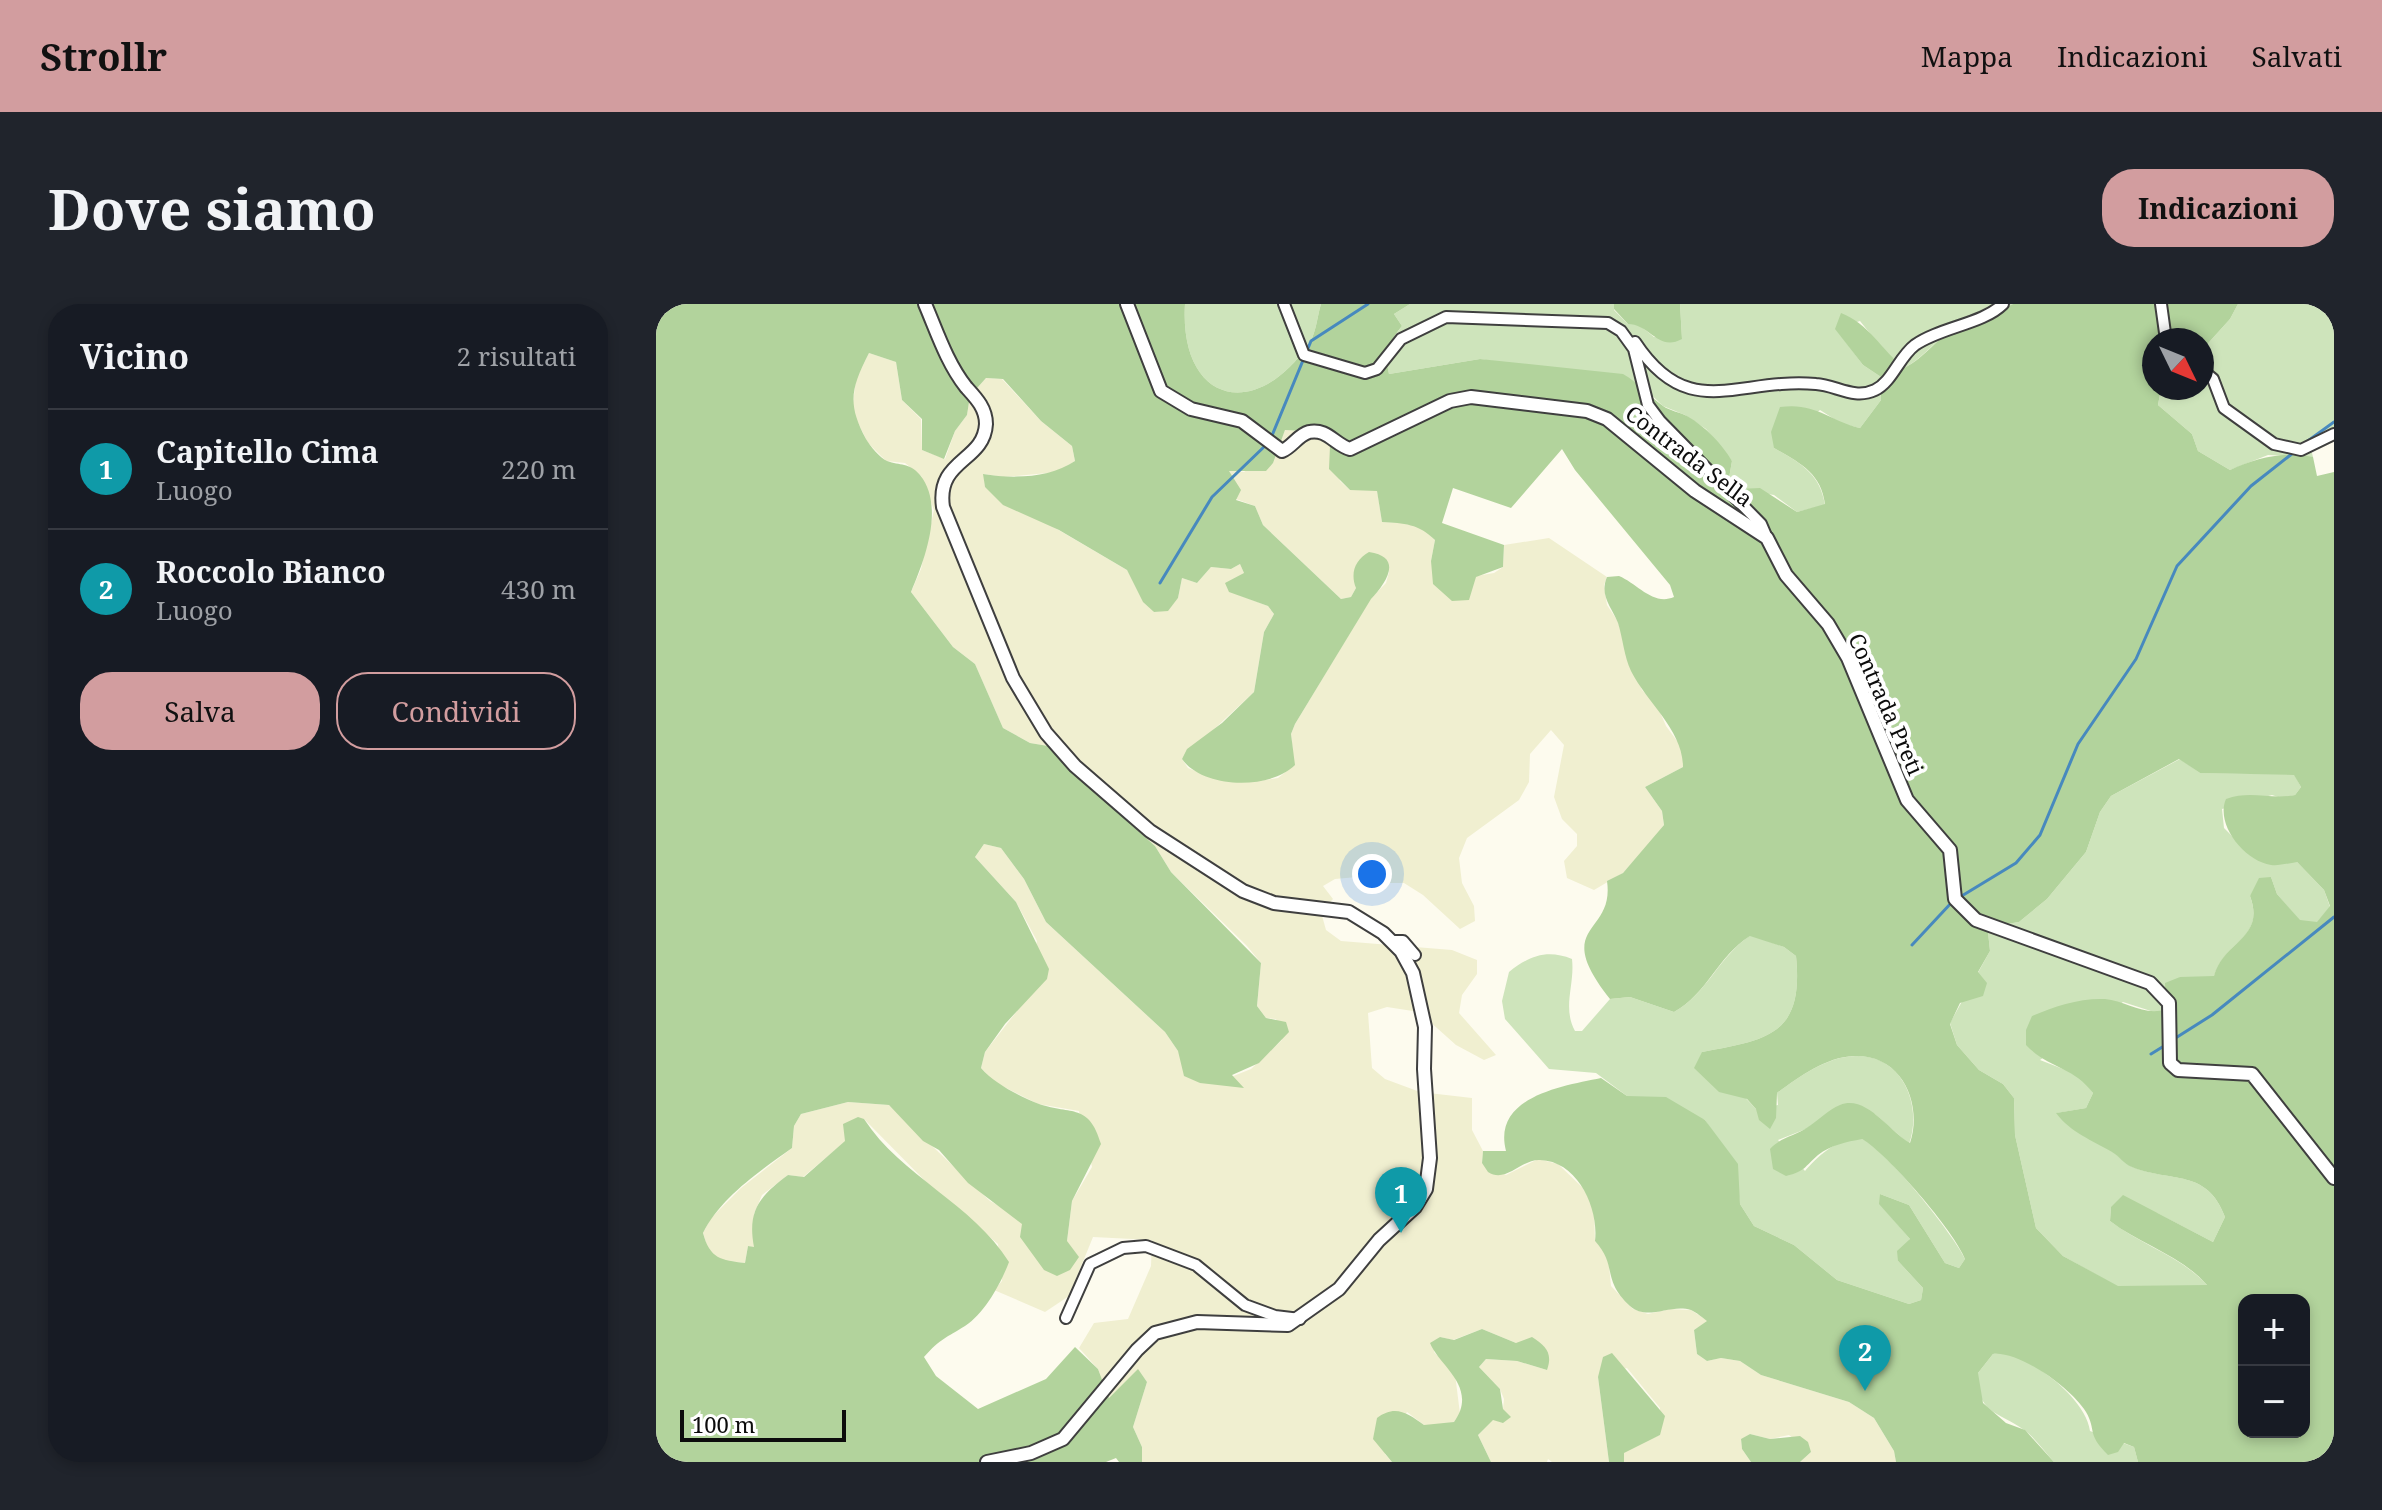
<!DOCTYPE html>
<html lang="it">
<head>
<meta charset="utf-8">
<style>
	body { margin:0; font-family:"Noto Serif",serif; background:#20242c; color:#f1f3f6 }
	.controls { position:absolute; right:24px; bottom:24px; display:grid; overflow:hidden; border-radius:16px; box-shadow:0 4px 12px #0003 }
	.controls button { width:72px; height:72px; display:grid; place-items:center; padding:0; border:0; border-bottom:2px solid #363941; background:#171b24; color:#f1f3f6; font:40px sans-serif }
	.compass { position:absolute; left:1486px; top:24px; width:72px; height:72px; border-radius:50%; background:#171b24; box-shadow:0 4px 12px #0003; rotate:133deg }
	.scale { position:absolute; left:24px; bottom:20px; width:166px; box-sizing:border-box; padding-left:8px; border:4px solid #0c0c0c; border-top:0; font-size:22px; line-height:28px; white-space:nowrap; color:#0c0c0c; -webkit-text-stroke:6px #fff; paint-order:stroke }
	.you { position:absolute; left:716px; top:570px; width:28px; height:28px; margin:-20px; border:6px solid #fff; border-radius:50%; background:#1a73e8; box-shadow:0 0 0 12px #1a73e833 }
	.badge { display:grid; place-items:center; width:52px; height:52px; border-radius:50%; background:#d29d9f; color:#fff; font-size:26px; font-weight:700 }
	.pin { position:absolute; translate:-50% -66px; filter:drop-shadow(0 2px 4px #0008) }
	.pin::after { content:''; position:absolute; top:42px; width:28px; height:24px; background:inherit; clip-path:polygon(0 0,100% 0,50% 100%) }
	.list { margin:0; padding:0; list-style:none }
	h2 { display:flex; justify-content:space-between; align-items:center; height:104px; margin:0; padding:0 32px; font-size:34px }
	h2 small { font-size:26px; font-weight:400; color:#9ea1a6 }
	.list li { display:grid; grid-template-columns:52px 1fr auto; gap:24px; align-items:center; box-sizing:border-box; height:120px; padding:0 32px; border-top:2px solid #363941 }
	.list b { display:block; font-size:30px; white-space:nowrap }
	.list p { margin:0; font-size:26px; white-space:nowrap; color:#9ea1a6 }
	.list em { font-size:26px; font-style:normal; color:#9ea1a6 }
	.actions { display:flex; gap:16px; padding:24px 32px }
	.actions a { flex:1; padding:18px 0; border:2px solid #d29d9f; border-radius:32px; text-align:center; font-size:28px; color:#d29d9f }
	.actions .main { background:#d29d9f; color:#111 }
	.map { position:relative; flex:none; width:1678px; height:1158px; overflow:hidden; border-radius:32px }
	header { display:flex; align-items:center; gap:48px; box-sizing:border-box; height:112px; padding:0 40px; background:#d29d9f; color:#111 }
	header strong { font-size:38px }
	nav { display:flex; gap:44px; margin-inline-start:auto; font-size:28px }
	.intro { display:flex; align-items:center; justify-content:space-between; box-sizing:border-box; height:192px; padding:0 48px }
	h1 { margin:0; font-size:56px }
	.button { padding:20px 36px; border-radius:32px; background:#d29d9f; color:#111; font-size:28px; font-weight:700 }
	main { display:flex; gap:48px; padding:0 48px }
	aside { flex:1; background:#171b24; border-radius:32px; box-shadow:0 4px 12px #0003 }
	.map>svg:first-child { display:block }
	.farmland { fill:#f0efd0 }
	.green { fill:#cee4bb }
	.forest { fill:#b2d39c; fill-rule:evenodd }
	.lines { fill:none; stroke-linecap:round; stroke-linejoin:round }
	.stream { stroke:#4789be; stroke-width:3 }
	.minor-casing { stroke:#3f3f3f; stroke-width:14 }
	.tertiary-casing { stroke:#3f3f3f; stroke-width:16 }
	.minor { stroke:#fff; stroke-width:10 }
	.tertiary { stroke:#fff; stroke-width:12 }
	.labels { text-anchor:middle; stroke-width:8; stroke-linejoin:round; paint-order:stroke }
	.street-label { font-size:22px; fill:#0c0c0c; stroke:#fff }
</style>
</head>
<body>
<header>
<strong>Strollr</strong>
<nav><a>Mappa</a><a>Indicazioni</a><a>Salvati</a></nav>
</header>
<div class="intro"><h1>Dove siamo</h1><a class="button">Indicazioni</a></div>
<main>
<aside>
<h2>Vicino<small>2 risultati</small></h2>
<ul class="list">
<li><span class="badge" style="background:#0f9aa8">1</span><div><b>Capitello Cima</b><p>Luogo</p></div><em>220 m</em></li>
<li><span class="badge" style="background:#0f9aa8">2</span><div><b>Roccolo Bianco</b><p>Luogo</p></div><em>430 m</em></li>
</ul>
<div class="actions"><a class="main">Salva</a><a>Condividi</a></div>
</aside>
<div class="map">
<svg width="1678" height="1158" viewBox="0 0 1678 1158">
	<rect width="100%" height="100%" fill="#fdfbee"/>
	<path class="farmland" d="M213 49 240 58 246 96 265 115 266 146 289 155 299 127 311 111 314 92 330 74 346 75 385 117 416 142 419 157 402 168 348 173 328 170 329 183 471 266 498 308 512 306 522 294 526 274 541 279 555 263 575 265 584 260 588 269 583 291 612 302 618 310 608 328 598 388 526 455 532 464 560 475 602 477 622 474 638 461 635 430 639 420 715 294 730 279 733 268 731 257 700 284 695 293 685 295 607 221 599 202 580 195 572 166 588 168 621 146 629 126 662 128 674 142 684 177 694 186H721L726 218 751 219 768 225 779 236 775 257 820 272 838 269 847 263 848 241 893 234 951 273 948 281 951 301 961 316 986 386 1001 401 1010 422 1027 445V463L989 483 1006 507 1008 521 996 537 967 569 938 586 911 574 908 557 921 542V530L906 515 898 493 908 441 895 426 874 450 873 478 863 496 811 534 803 554 806 579 818 602 819 617 804 625 767 591 748 579H728L712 572 679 575 667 582 677 595 665 608 670 626 685 637 796 646 821 656V670L806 691 803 709 840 751 828 756 800 741 763 708 731 703 712 709 716 764 729 775 764 788 816 794V826L827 847 826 859 850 871 882 855 902 860 926 883 938 902 939 937 952 951 955 982 977 1005 992 1010 1014 1005 1035 1006 1052 1017 1038 1026 1041 1050 1051 1057 1065 1054 1084 1057 1105 1071 1193 1098 1218 1114 1238 1147 1240 1158H1144L1155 1148 1133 1131 1114 1135 1094 1130 1085 1136 1086 1145 1095 1158H968L967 1149 976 1142 1004 1131V1104L971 1064 942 1073 953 1158H896L892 1155 891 1158H835L822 1131 847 1105 848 1095 844 1085 823 1063 830 1055 861 1057 891 1066 860 1039 826 1025 797 1036 784 1033 778 1048 799 1070 804 1110 798 1118 788 1122 768 1121 751 1108 729 1150 736 1158H486V1143L477 1123 491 1078 482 1066 453 1094 442 1065 423 1044 438 1019 472 1015 495 962 496 936 437 933 413 992 389 1008 338 986 346 977 342 940 281 889 208 815 190 837 147 873 132 871 106 891 98 910 99 944 92 942 89 959 62 956 53 948 47 929 55 914 85 884 136 844 138 822 145 810 192 798 233 801 334 897 356 909 367 920 411 937 416 897 436 863 423 807 382 800 338 778 325 764 329 748 368 698 381 637 360 598 319 553 328 540 345 544 368 575 390 618 509 728 544 779H560L595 765 626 736 620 715 610 714 601 702 605 659 591 642 515 568 499 542 422 473 398 443 374 439 347 424 319 360 297 343 255 288 265 265 278 206 265 172 249 159 230 157 212 139 196 107 200 75Z"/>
	<path class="green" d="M529 0H665C661 13 660 31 652 41 598 119 523 98 529 0Z
		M754 0H958V6L972 20H982L998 33 1026 35 1024 0H1357C1337 10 1327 11 1309 18 1286 27 1270 53 1248 64L1229 48 1204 17 1180 25 1207 61 1225 73V96L1204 124 1186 120 1164 106 1118 144C1144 159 1164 169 1169 201L1141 208 1118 191 1082 185 1073 174 1076 157 1050 125 1029 111 1007 102 985 81 824 55 733 70C728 49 733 39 746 22L738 10Z
		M1582 0H1678V129L1653 137 1657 153 1612 151 1574 166 1542 147 1536 130 1502 101 1505 84H1546V46L1574 15Z
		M1524 455 1544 469 1638 470 1645 483 1639 491 1625 494 1616 491 1566 505 1568 524 1593 549 1641 558 1668 586 1674 603 1661 619 1644 617 1621 590 1615 573 1594 592C1610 636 1567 637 1558 673H1524L1511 705 1501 709 1467 698 1384 756 1425 772 1437 789 1430 804 1401 809C1419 824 1438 836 1457 848 1464 853 1469 860 1477 863 1515 879 1551 864 1569 913L1557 938 1501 909 1455 903 1454 917C1485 941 1525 952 1552 982L1462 983 1407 952 1380 924 1359 831 1358 794 1347 780 1323 766 1301 741 1294 719 1334 647 1332 628 1345 621 1363 618 1391 595 1430 548 1444 508 1455 492Z
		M1095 631 1128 643 1140 652C1148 731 1112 736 1046 748L1100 805 1122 801 1121 789C1143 773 1170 753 1199 752 1246 750 1267 801 1253 840L1219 810 1187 800 1150 825 1122 836 1149 867C1161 853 1184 831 1206 835 1225 839 1301 935 1309 955L1303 964 1289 959 1253 901 1224 890V900L1254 935 1242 957 1267 984 1265 996 1253 1000 1181 976 1138 941 1098 922 1084 900 1082 885 1063 838 1049 816 971 792 940 769 893 765 849 715 846 697 853 668C873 652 891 645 916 655 919 681 906 703 919 727H926L954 695 974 693 1018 708C1052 689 1062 653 1095 631Z
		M1347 1049C1378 1055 1430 1095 1434 1127L1478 1143 1482 1158H1398C1389 1148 1381 1137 1372 1129 1347 1108 1319 1112 1322 1069L1337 1050Z"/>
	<path class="forest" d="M0 0H529C523 98 598 119 652 41 660 31 661 13 665 0H754L738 10 746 22C733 38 728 49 733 70L824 55 967 70C983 79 993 92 1007 102 1014 107 1024 108 1031 112 1050 123 1065 139 1076 157L1073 174 1082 185 1104 184 1141 208 1169 200C1165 169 1144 159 1118 144L1115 128 1124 103C1159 98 1172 116 1204 124L1225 96V73L1207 61 1179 25 1185 9C1213 20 1225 45 1248 64 1271 53 1286 27 1309 18 1327 11 1337 10 1357 0H1582L1574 15 1546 46V36H1498V84H1505L1502 101 1536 130 1542 147 1574 166C1601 154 1627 147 1657 153L1661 172 1678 168V1158H1482L1478 1143 1468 1139 1462 1148 1452 1151C1430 1129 1441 1127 1430 1108 1415 1084 1364 1047 1337 1050L1322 1069 1327 1099 1350 1119 1369 1126 1398 1158H1240L1238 1147 1218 1114 1193 1098 1105 1071 1084 1057 1065 1054 1051 1057 1041 1050 1038 1026 1051 1017C1047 1014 1040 1008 1035 1006 1014 999 992 1018 974 1002 945 975 962 962 939 937 943 905 922 857 884 856 865 855 850 880 832 868L826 859 827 847H850C836 793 906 782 945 774L971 792 1010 793 1049 816 1082 860 1084 900 1098 922 1138 941 1181 976 1253 1000 1265 996 1267 984 1242 957 1241 947 1254 935 1223 900 1224 890 1253 901 1289 959 1303 964 1309 955C1299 928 1231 849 1206 835 1190 838 1175 841 1162 851 1148 863 1150 867 1130 872L1117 865 1114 845C1125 833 1139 832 1152 823 1163 816 1172 806 1184 801 1210 790 1234 828 1254 839 1267 800 1246 750 1198 752 1170 753 1143 773 1121 789L1120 814 1114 825 1103 816 1100 805 1091 795 1063 788 1038 764 1046 748C1112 736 1148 731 1140 652L1128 643 1094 632C1061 653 1052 689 1018 708L974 693 954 695C894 619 959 632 951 577L967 569 1008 521 1006 507 989 483 1027 463C1027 426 991 399 975 367 968 352 967 335 962 319 956 303 943 292 951 273L963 272C982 280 997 302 1018 293L1014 281 919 166 906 145 855 204 797 184 786 219 848 241 847 263 820 273 813 296 796 297 777 280 775 257 779 236C763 220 748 219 726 218L721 187 694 186 673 165 674 142 662 128 629 126 617 159 610 167H573L585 186 580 196 599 202 607 221 685 295 695 293 700 284C694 269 699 256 713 248 748 253 730 279 715 295L639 420 635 430 639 461C614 486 547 485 526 455L531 445 566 419 598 388 608 328 618 310 612 302 573 288 569 279 588 269 584 260 575 265 555 263 541 279 526 274 522 294 512 307 498 308 487 298 471 266 403 226 347 201 329 183 327 170C357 175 394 174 419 157L416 142 385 117 347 75 330 74 314 92 311 111 299 127 288 155 266 146V115L246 96 240 58 213 49C195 84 191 100 210 135 214 142 224 154 231 157 244 162 253 158 264 171 289 202 269 255 255 288L297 343 319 360 347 424 374 439 398 443 422 473 499 542 515 568 605 659 601 702 610 714 630 718 633 728 603 759 576 771 588 784 544 779 528 772 522 747 509 728 390 618 368 575 345 544 328 540 319 553 360 598 393 665 391 675 349 720 329 748 325 764C339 780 363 792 383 800 416 811 433 799 445 840L416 897 411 937 423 953 414 966 401 972 388 966 364 933 366 920 312 879 283 846 267 837 233 801 192 798 145 810 138 822 136 844C104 867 65 893 47 929 54 955 65 956 89 959L92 942 98 943C91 906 104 892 132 871L148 873 189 837 187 820 202 813 208 815C245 872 317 900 353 958 345 979 329 1009 309 1022 290 1034 285 1034 268 1053L280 1072 322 1105 390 1075 419 1043 442 1065 453 1094 482 1065 491 1078 477 1123 486 1143V1158H463L460 1154 450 1158H0ZM1523 455 1544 469 1638 471 1645 483 1639 491C1615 496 1595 486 1570 495 1559 520 1588 557 1615 561 1623 562 1634 559 1641 558L1668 586 1674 602 1661 618 1644 616 1621 590 1615 573 1603 574 1594 592C1610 635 1567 637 1558 672L1524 673 1509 679 1510 705C1490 713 1470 697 1449 695 1424 694 1399 702 1376 712L1370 726V741C1393 765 1417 762 1437 789L1430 804 1400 809C1415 829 1436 836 1456 848 1463 852 1468 860 1476 863 1515 879 1551 864 1569 913L1557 938 1467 891 1455 903 1454 917C1485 941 1525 951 1551 981L1462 982 1407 952 1380 924 1359 831 1358 794 1347 780 1323 766 1301 741 1294 720 1304 699 1327 692 1331 679 1322 668 1334 647 1332 628 1345 621 1363 618 1391 595 1430 548 1444 508 1455 492ZM1588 996H1648V1128H1588Z
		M958 0H1024L1026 35C1002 48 994 20 972 20L958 5Z
		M826 1025 860 1039 876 1033C890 1042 897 1049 891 1066L861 1057 830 1055 823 1063 844 1085 847 1105 855 1113 847 1119 837 1116 822 1131 835 1158H736L717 1135 721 1114C739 1100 752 1109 768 1121L798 1118C823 1083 783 1062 774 1039L784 1033 798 1036Z
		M956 1049 1009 1112 1004 1131 968 1149V1158H953L942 1073 947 1053Z
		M1094 1130 1114 1135 1144 1132 1152 1138 1155 1148 1144 1158H1095L1086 1145 1085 1135Z"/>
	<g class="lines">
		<path class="stream" d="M615 134 655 37 712 0
			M1649 139 1678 118
			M504 279 556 193 611 140
			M1304 593 1360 559 1384 531 1422 440 1480 355 1521 262 1595 182 1637 149
			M1256 641 1297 597
			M1518 735 1556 711 1678 613
			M1495 750 1508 742"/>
		<defs>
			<path id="minor" d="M628 0 648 51 709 69 721 65 745 35 790 13 952 19 965 27 978 45 992 101 1004 117 1105 220 1111 234
				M1505 0 1510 36
				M979 38C1033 120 1081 73 1160 80 1180 81 1198 96 1219 86 1236 78 1243 53 1259 41 1285 23 1327 20 1347 0
				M1546 66 1557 75 1568 104 1618 140 1645 146 1678 130
				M736 637H747L759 651
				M410 1014 434 960 467 944 490 942 540 961 589 1001 619 1012 644 1015"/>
			<path id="tertiary" d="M269 0C281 28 291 59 310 83 320 94 330 104 330 120 328 158 280 155 287 203L357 374 390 429 419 462 494 527 587 587 618 599 693 608 727 629 745 647 757 669 769 723 768 765 774 854 770 885 759 903 723 936 683 985 632 1021 541 1018 499 1029 481 1046 407 1135 375 1149 331 1158
				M471 0 505 87 535 105 586 117 626 147C636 143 642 131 653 128 671 124 679 141 694 145L794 97 815 93 931 107 951 115 1039 187 1111 234 1130 271 1172 320 1192 354 1251 496 1294 546 1299 595 1320 616 1494 679 1513 699 1514 759 1522 766 1596 770 1678 874"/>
		</defs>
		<use href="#minor" class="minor-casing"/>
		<use href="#tertiary" class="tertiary-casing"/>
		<use href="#minor" class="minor"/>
		<use href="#tertiary" class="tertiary"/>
	</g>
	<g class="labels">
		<g class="street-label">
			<text transform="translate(1033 152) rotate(37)" y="8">Contrada Sella</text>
			<text transform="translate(1230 400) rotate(66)" y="8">Contrada Preti</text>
		</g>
	</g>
</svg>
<div class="controls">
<button>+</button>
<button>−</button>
</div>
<svg class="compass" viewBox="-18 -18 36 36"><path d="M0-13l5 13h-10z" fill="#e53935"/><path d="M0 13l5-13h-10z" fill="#9ea1a6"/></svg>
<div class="scale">100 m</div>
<div class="you"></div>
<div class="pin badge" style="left:745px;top:929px;background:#0f9aa8">1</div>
<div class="pin badge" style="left:1209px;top:1087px;background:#0f9aa8">2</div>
</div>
</main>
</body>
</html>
